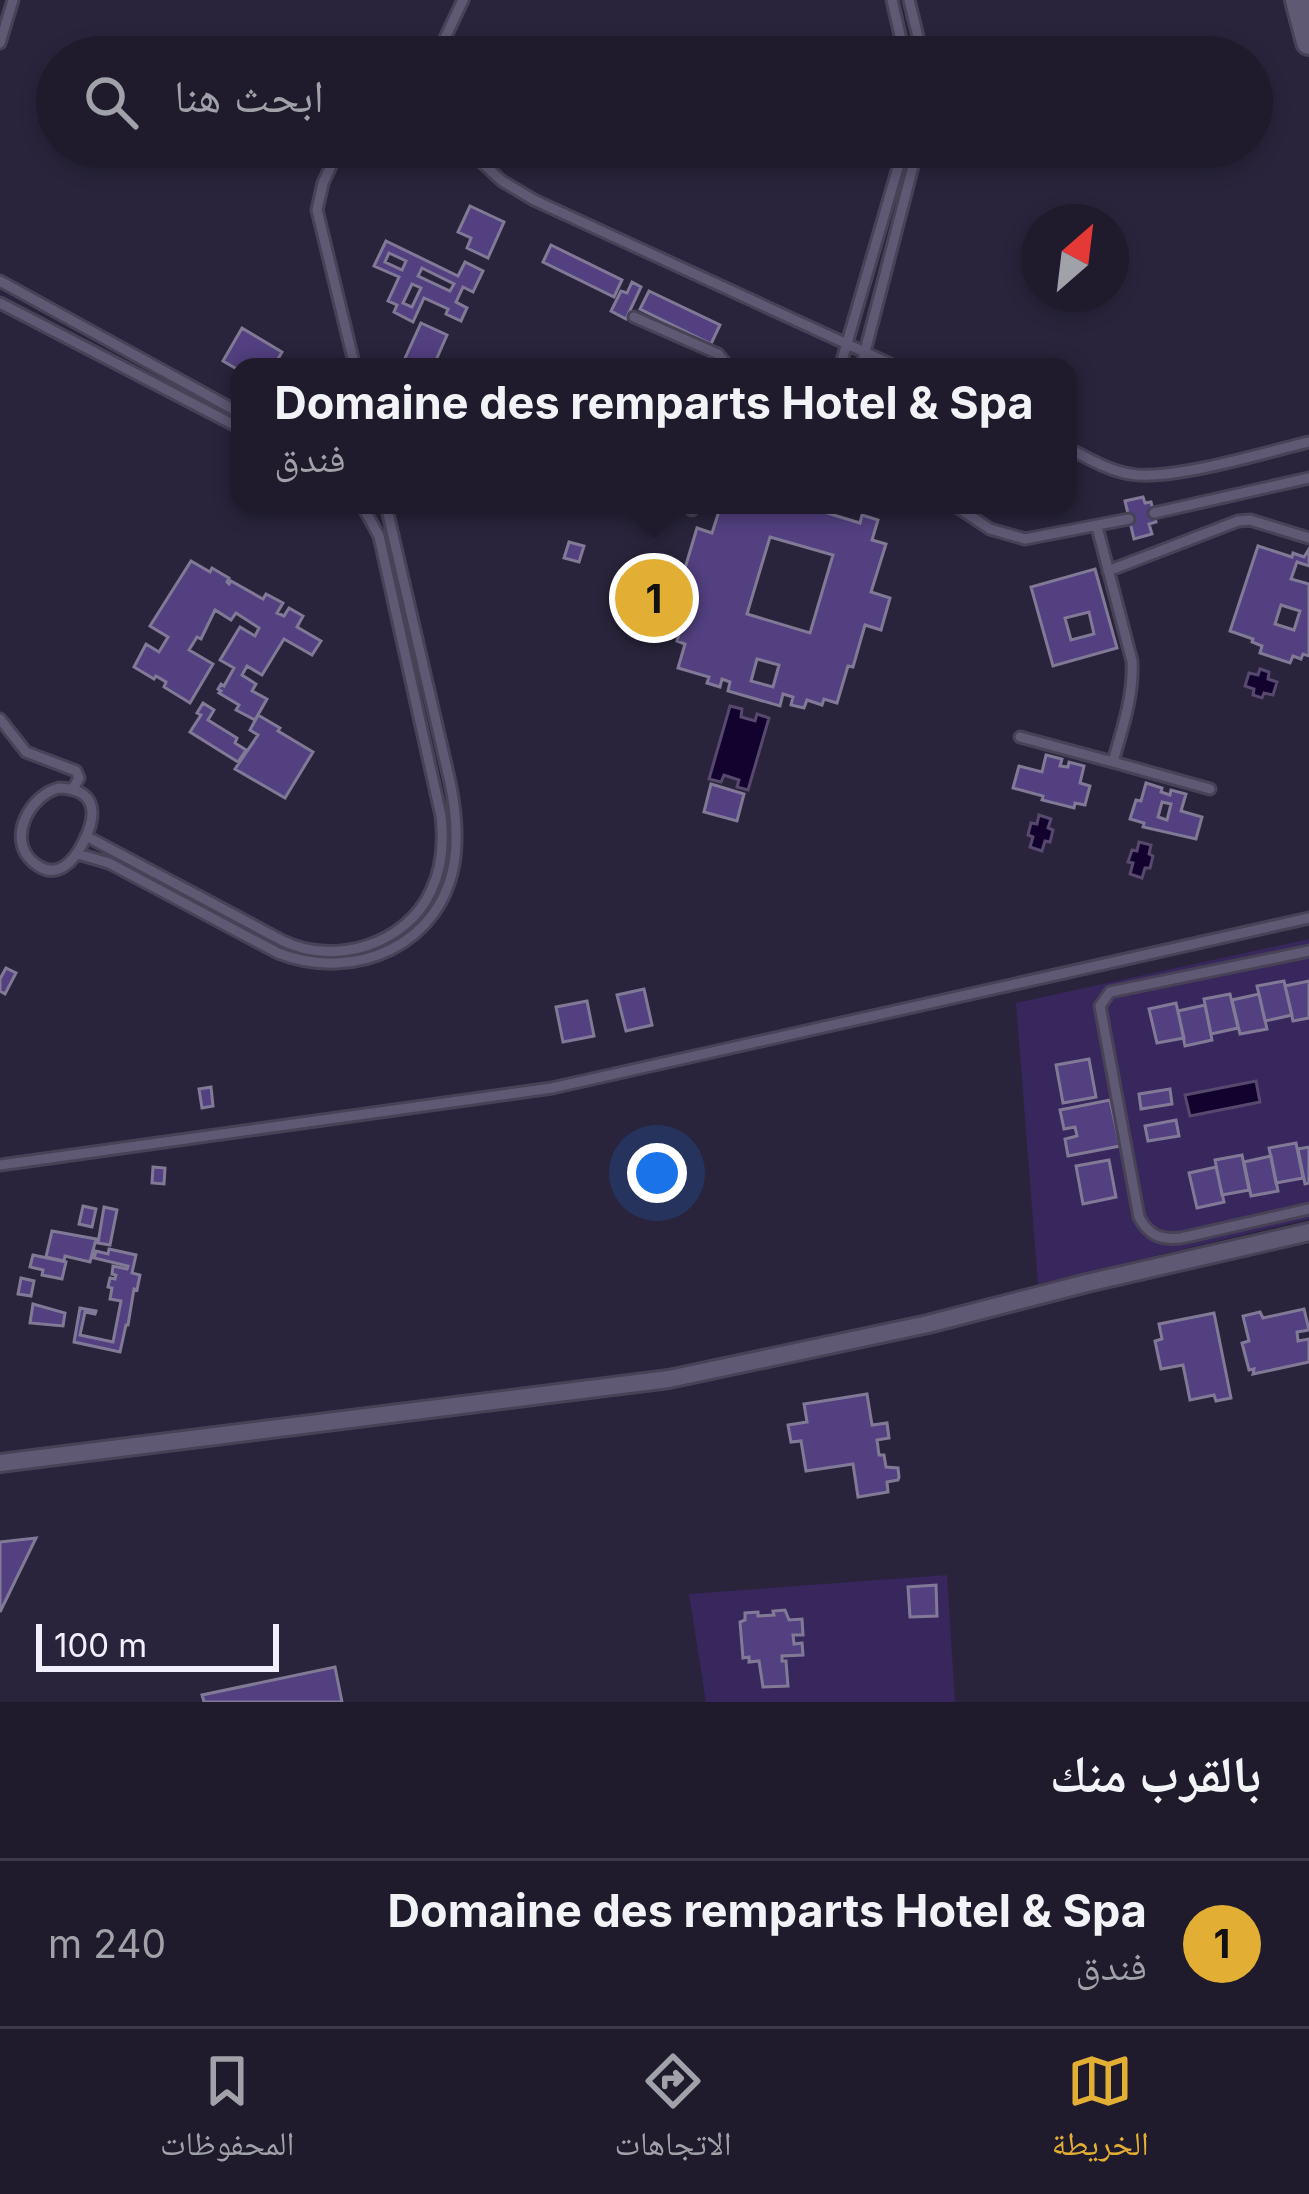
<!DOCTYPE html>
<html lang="ar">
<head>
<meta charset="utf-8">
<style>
	body { margin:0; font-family:Inter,"Noto Naskh Arabic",sans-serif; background:#272434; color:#f1f3f6; direction:rtl }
	.compass { position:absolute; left:1021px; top:204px; width:108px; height:108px; border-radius:50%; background:#1f1b2c; box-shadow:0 6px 18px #0003; rotate:28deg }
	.scale { position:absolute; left:36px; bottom:30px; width:243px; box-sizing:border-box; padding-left:12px; border:6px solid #f2efff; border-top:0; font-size:33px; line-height:42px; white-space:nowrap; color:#f2efff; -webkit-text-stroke:9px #29243b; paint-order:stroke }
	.you { position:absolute; left:657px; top:1173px; width:42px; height:42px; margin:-30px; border:9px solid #fff; border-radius:50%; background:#1a73e8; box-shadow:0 0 0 18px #1a73e833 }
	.badge { display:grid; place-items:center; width:78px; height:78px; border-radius:50%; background:#e2af34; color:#111; font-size:39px; font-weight:700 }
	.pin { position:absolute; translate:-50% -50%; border:6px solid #fff; box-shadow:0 3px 12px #0006 }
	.popup { position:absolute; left:231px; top:358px; width:846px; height:156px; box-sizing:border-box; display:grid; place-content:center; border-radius:24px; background:#1f1b2c; filter:drop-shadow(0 3px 9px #0005); font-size:39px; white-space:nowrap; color:#a1a1a9 }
	.popup b { font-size:45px; color:#f1f3f6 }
	.popup::after { content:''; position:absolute; left:50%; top:100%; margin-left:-24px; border:24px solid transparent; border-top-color:#1f1b2c }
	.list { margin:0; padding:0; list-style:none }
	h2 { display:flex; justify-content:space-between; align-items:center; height:156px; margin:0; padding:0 48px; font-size:51px }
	h2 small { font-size:39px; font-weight:400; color:#a1a1a9 }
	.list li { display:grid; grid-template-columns:78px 1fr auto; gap:36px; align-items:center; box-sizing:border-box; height:168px; padding:0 48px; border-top:3px solid #3c3948 }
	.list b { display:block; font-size:45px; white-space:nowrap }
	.list p { margin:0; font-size:39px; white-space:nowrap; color:#a1a1a9 }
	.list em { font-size:39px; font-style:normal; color:#a1a1a9 }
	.icon { flex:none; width:66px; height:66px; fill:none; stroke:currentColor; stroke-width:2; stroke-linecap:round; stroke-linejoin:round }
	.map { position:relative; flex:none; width:1309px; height:1702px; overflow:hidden; direction:ltr }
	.search { position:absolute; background:#1f1b2c; box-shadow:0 6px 18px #0003; left:36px; right:36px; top:36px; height:132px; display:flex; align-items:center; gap:30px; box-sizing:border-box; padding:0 42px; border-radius:66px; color:#a1a1a9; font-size:45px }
	.sheet { height:324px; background:#1f1b2c }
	nav { display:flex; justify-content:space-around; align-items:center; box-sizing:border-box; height:168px; border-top:3px solid #3c3948; background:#1f1b2c; font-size:33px; color:#a1a1a9 }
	nav a { display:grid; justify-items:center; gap:6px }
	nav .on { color:#e2af34 }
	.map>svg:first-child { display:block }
	.green { fill:#37275d }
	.water { fill:#13022e; stroke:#56496d; stroke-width:3 }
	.building { fill:#524081; stroke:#807a96; stroke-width:3; fill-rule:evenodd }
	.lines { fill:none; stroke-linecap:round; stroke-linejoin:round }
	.lane-casing { stroke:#484257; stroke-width:15 }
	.street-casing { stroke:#484257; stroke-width:22 }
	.secondary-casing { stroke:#484257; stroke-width:30 }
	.lane { stroke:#5f5974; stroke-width:9 }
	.street { stroke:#5f5974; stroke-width:16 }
	.secondary { stroke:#5f5974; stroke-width:24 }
</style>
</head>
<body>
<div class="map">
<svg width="1309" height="1702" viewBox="0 0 1309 1702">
	<rect width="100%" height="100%" fill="#29243b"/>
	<path class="green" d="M1309 939V1219L1038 1284 1016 1003Z
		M947 1575 955 1702H706L689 1594Z"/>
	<path class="water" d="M1260 669 1269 672 1268 679 1277 682 1273 695 1264 693 1262 698 1253 695 1254 689 1245 686 1249 673 1258 675Z
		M730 706 742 709 741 717 755 721 757 714 769 718 748 790 737 787 739 780 724 775 721 782 709 779Z
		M1039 815 1051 819 1048 828 1053 830 1050 842 1045 841 1042 851 1030 847 1033 837 1028 835 1031 823 1037 824Z
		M1139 842 1151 845 1149 854 1153 856 1150 868H1145L1142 878 1130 874 1133 863 1128 862 1132 850 1137 851Z
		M1256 1081 1260 1102 1190 1116 1185 1095Z"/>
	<path class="building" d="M470 206 504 222 488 258 467 248 471 238 458 232Z
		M386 241 458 276 465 262 483 271 473 292 463 287 456 302 467 308 461 321 446 314 448 309 424 298 413 322 394 312 397 305 388 301 399 277 374 266ZM389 253 406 261 402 270 385 262ZM422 268 454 284 450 291 418 276ZM412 284 421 288 412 307 403 303Z
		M551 245 622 280 614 297 543 262Z
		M632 282 641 287 626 319 611 311 621 291 627 293Z
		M649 291 720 325 711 344 640 309Z
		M421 323 447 335 433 367H401Z
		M242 328 282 352 278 359 284 363 281 367H240V371L223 361Z
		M1143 497 1145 503 1151 502 1156 522 1149 524 1152 534 1134 539 1125 501Z
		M721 505H829L827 513 860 523 862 515 878 520 872 540 886 544 871 592 890 598 881 630 865 625 853 667 848 666 837 703 824 699 822 705 807 700 804 708 791 705 793 697 783 694 780 706 728 691 730 682 722 679 720 687 707 683 709 677 678 668 685 644 677 641 692 591 679 588 697 528 712 533ZM770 537 833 555 810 633 747 614ZM757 659 779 665 773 687 751 681Z
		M569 542 584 546 579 562 564 558Z
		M1258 546 1292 557 1293 553 1304 557 1309 549V566L1297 562 1291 579 1309 584V656L1303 654 1301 659 1293 656 1290 663 1260 653 1262 646 1252 642 1253 639 1230 631ZM1281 605 1300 611 1294 630 1275 624Z
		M191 561 210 572 212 568 229 578 227 582 229 584 231 581 263 599 266 594 283 603 277 613 284 616 289 608 303 616 297 627 321 641 312 655 284 639 262 675 247 666 242 675 256 684 252 691 267 699 255 720 236 710 239 705 219 693 221 691 218 689 221 684 224 686 234 668 220 660 240 627 255 636 259 628 236 613 231 620 215 610 201 639 197 637 189 650 213 664 190 703 164 687 166 682 156 676 154 679 134 667 146 644 159 652 168 637 150 626Z
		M1095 569 1117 648 1053 666 1031 587ZM1089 612 1094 634 1071 640 1065 618Z
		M203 703 214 710 208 720 237 738 235 743 246 750 238 762 190 732 201 715 197 713Z
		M258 715 280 728 278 731 313 752 285 798 235 769 258 735 250 730Z
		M1046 755 1062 759 1060 766 1068 767 1069 762 1084 766 1080 783 1090 786 1085 805 1075 803 1074 808 1042 800 1043 796 1013 788 1019 766 1042 772Z
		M1146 783 1162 788 1161 792 1170 795 1171 790 1186 794 1181 811 1202 817 1196 839 1143 827 1144 823 1130 819 1136 800 1141 801ZM1162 802 1171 804 1167 820 1158 817Z
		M711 784 744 794 737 821 704 812Z
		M6 968 16 973 5 994 0 991V979Z
		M1284 981 1292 1015 1265 1021 1257 986Z
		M1309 981V1018L1293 1021 1285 986Z
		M644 989 652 1025 626 1031 617 995Z
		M1230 994 1238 1028 1211 1034 1204 999Z
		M1259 994 1267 1029 1240 1034 1232 1000Z
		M587 1001 594 1036 563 1042 556 1007Z
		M1176 1003 1184 1038 1157 1043 1149 1009Z
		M1205 1005 1212 1040 1185 1046 1178 1011Z
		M1089 1059 1096 1097 1063 1103 1056 1065Z
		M211 1087 213 1106 202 1108 199 1089Z
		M1170 1089 1172 1104 1141 1109 1139 1094Z
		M1110 1100 1120 1146 1068 1156 1065 1139 1077 1136 1075 1127 1064 1129 1060 1110Z
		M1176 1120 1179 1136 1148 1141 1145 1126Z
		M1296 1143 1303 1178 1276 1183 1269 1148Z
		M1309 1147V1183L1305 1184 1298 1149Z
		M1242 1155 1249 1190 1222 1195 1215 1160Z
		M1271 1156 1278 1191 1251 1196 1244 1162Z
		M1109 1160 1116 1197 1083 1204 1076 1166Z
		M153 1167 165 1168 164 1184 152 1183Z
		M1216 1167 1224 1202 1197 1208 1189 1173Z
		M83 1206 96 1209 92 1227 79 1224Z
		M104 1207 117 1210 110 1245 98 1243Z
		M52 1231 96 1239 90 1262 65 1256 64 1261 46 1257Z
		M109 1249 136 1255 132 1273 140 1275 137 1290 134 1289 128 1325H126L120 1352 74 1342 80 1308 96 1311 95 1314 85 1312 80 1335 113 1342 121 1301 110 1299 112 1288 108 1287 110 1278 115 1279 116 1275 112 1274 113 1266 127 1269 128 1266 94 1258 96 1251 108 1254Z
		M33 1255 66 1262 62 1279 42 1275 43 1270 30 1267Z
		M21 1278 34 1281 31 1296 18 1294Z
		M33 1304 65 1313 63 1326 30 1323Z
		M1304 1309 1309 1330 1297 1332 1298 1341 1309 1339V1362L1253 1374 1254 1369 1249 1370 1242 1343 1249 1341 1243 1316 1260 1312 1263 1318Z
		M1214 1313 1231 1398 1216 1401 1214 1395 1190 1400 1183 1365 1161 1369 1155 1341 1162 1339 1159 1324Z
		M867 1394 872 1425 887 1423 889 1438 877 1440 879 1455H884L886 1467 898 1468 899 1477 898 1480 887 1482 888 1492 858 1497 853 1464 806 1471 801 1441 791 1442 788 1425 807 1422 804 1404Z
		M36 1538 0 1612V1542Z
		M936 1585 937 1616 910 1617 908 1587Z
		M785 1610 789 1620 802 1619 803 1635H793L794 1644 802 1643 803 1655 782 1656V1661H786L788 1686 763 1687 759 1661 749 1662V1657L743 1658 740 1622 745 1620V1613L758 1612V1616L774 1615 773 1611Z
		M335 1667 342 1702H204L202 1695Z"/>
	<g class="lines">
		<defs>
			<path id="lane" d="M892 0 905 57
				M909 0 923 57
				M0 43 13 0
				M436 57 463 0
				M340 147 323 183 317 210 355 367
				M465 147 502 181 534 200 897 367
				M0 281 240 413
				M0 303 240 428
				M634 317 718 354 729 367
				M840 367 904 147
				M861 367 918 147
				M1068 448C1087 458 1109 471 1130 474 1169 482 1266 452 1309 442
				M954 505 990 529 1025 539 1129 519
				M692 510 693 505
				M1154 513 1309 478
				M1108 571 1238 521 1250 520 1309 538
				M0 719 26 752 76 771 79 778 73 789
				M1020 737 1113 762C1122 729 1134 696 1132 661L1097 527
				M1113 762 1210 789
				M59 788C96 789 98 813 84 841 74 862 56 882 33 862 6 839 30 795 59 788Z
				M86 836 283 941C335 966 406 945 431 891 442 868 444 841 441 816L379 536 362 505
				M78 854 109 863 278 953C355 983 444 945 455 857 458 831 455 806 450 782L386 505
				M1309 951 1110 992 1100 1006 1139 1217C1149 1236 1161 1240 1181 1238L1309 1209
				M0 1165 552 1088 1309 918"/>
			<path id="street" d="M0 1463 669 1379 928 1324 1087 1283 1309 1232"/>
			<path id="secondary" d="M1298 0 1309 42"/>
		</defs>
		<use href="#lane" class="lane-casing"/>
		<use href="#street" class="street-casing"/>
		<use href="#secondary" class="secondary-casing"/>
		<use href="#lane" class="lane"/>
		<use href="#street" class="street"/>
		<use href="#secondary" class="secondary"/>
	</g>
</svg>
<svg class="compass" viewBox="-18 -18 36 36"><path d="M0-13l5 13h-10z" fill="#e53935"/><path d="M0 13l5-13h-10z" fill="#a1a1a9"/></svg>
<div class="scale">100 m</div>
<div class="you"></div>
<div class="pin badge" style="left:654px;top:598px">1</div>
<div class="popup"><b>Domaine des remparts Hotel &amp; Spa</b>فندق</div>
<div class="search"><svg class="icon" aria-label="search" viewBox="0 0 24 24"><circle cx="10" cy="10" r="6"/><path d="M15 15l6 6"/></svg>ابحث هنا</div>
</div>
<section class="sheet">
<h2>بالقرب منك<small></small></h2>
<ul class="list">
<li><span class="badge">1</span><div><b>Domaine des remparts Hotel &amp; Spa</b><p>فندق</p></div><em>240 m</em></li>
</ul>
</section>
<nav>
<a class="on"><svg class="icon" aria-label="map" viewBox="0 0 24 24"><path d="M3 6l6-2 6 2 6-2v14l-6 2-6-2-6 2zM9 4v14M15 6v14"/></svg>الخريطة</a>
<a><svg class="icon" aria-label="directions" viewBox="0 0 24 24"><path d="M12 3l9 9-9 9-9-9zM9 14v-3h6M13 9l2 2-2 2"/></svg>الاتجاهات</a>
<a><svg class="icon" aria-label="saved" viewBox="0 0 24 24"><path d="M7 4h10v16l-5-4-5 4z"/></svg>المحفوظات</a>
</nav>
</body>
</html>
